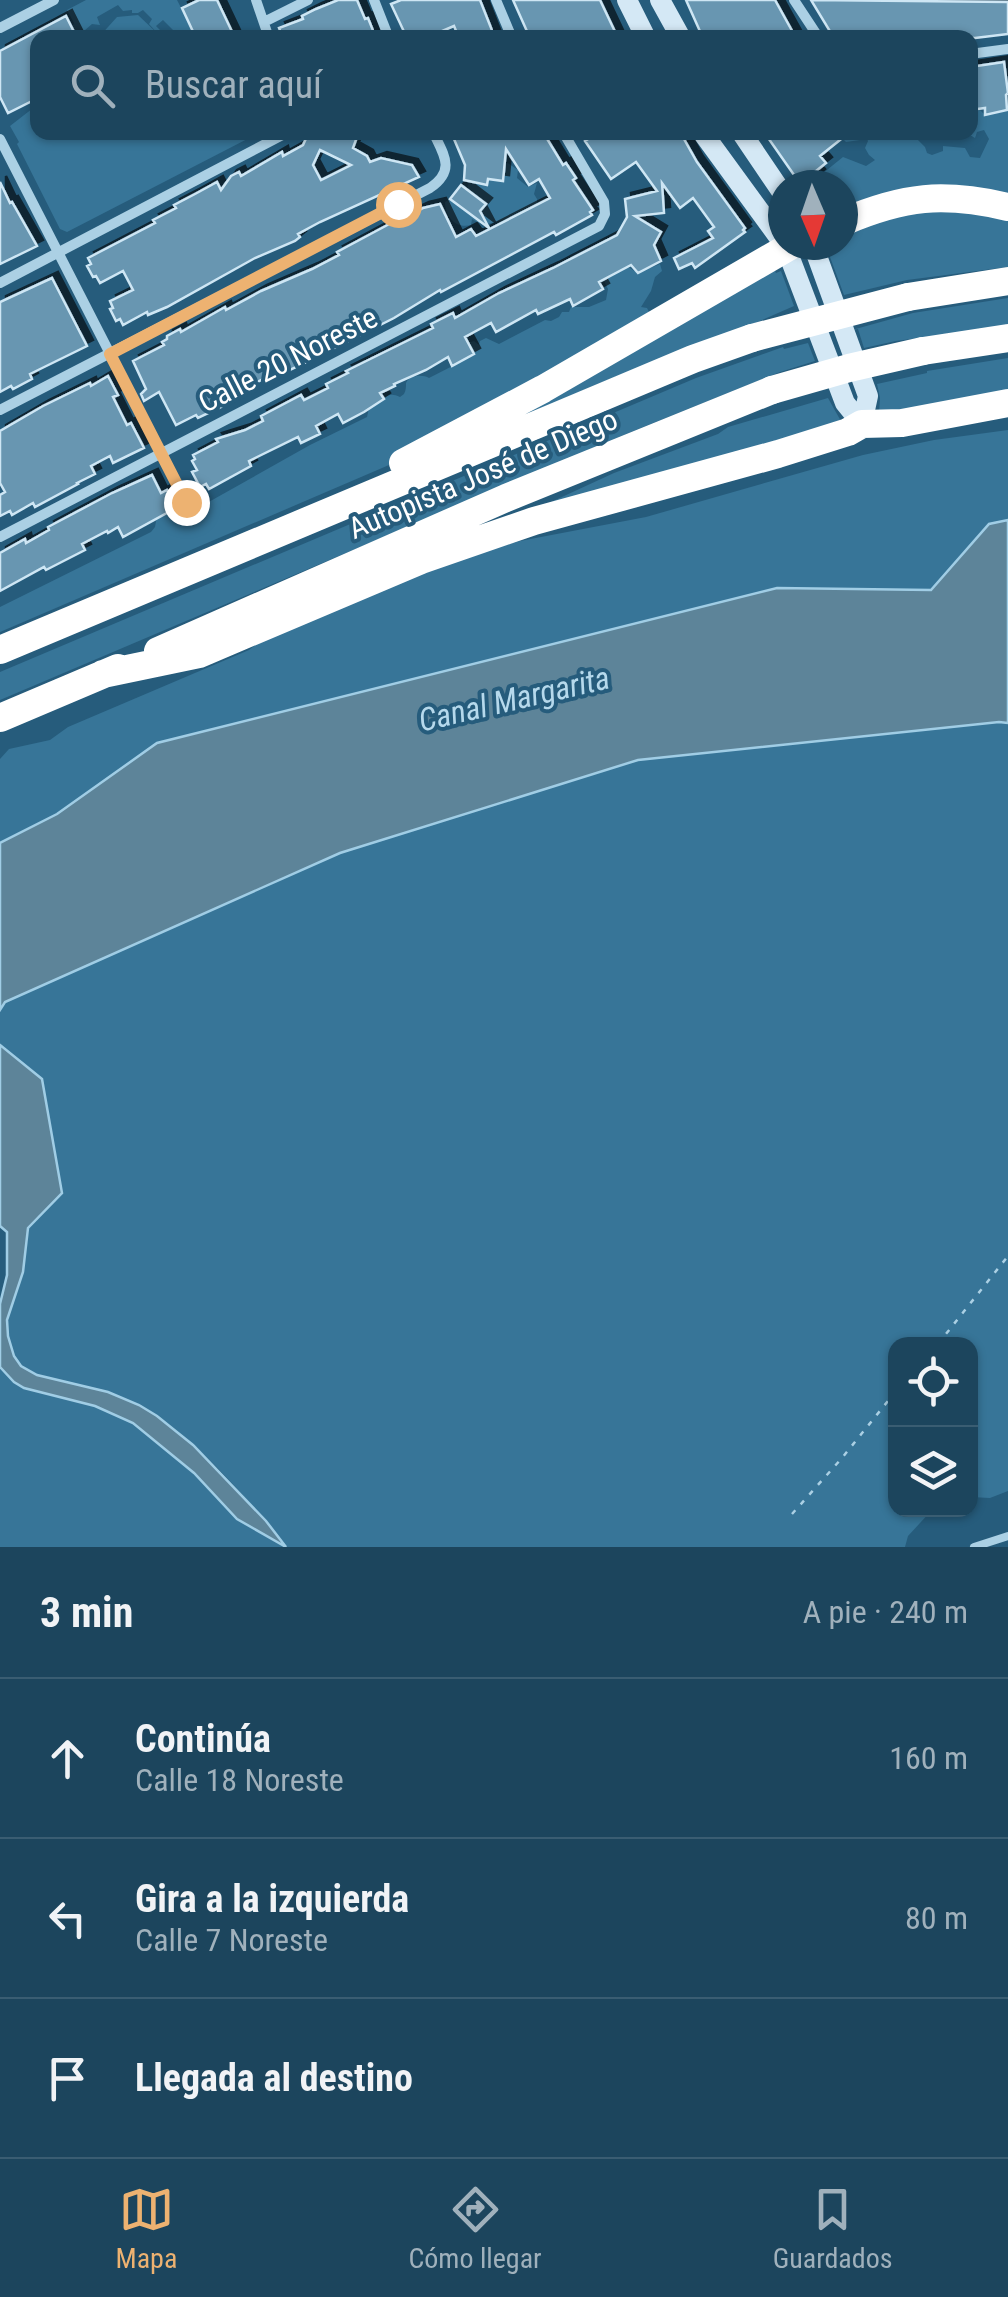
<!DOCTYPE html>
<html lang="es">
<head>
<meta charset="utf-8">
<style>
	body { margin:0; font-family:"Roboto Condensed",sans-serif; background:#294f66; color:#f1f3f6 }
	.controls { position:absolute; right:30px; bottom:30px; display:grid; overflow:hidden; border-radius:20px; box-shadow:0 2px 8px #0004 }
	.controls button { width:90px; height:90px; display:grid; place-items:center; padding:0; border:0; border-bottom:2px solid #3a5d72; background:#1c455d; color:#f1f3f6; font:50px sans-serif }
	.compass { position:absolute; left:768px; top:170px; width:90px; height:90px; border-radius:50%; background:#1c455d; box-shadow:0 2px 8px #0004; rotate:178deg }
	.stop { position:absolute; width:30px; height:30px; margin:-22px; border:8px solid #edb271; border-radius:50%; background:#fff }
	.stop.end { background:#edb271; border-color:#fff; box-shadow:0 2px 10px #0008 }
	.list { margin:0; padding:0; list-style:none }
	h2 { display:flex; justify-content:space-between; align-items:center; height:130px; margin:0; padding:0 40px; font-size:42px }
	h2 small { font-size:32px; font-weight:400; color:#a0b1bc }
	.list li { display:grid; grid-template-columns:65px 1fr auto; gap:30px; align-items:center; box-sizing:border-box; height:160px; padding:0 40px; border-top:2px solid #3a5d72 }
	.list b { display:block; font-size:38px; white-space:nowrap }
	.list p { margin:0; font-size:32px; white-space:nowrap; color:#a0b1bc }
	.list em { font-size:32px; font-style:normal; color:#a0b1bc }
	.icon { flex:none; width:55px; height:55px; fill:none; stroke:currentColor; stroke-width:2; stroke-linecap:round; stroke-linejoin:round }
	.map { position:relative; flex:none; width:1008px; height:1547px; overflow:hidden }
	.search { position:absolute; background:#1c455d; box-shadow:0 2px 8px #0004; left:30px; right:30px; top:30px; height:110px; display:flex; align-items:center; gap:25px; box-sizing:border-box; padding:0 35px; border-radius:20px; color:#a0b1bc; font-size:38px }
	.sheet { height:610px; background:#1c455d }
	nav { display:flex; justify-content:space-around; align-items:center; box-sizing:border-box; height:140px; border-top:2px solid #3a5d72; background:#1c455d; font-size:28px; color:#a0b1bc }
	nav a { display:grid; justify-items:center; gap:5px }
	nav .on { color:#edb271 }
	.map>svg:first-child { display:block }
	.green { fill:#377598 }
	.water { fill:#5d8499; stroke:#a0cde5; stroke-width:2.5 }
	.building { fill:#6796b1; stroke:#cee6f4; stroke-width:2.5; fill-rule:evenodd; filter:url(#shadow) }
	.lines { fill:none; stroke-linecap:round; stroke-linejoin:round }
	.path { stroke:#abd0e4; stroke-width:2.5; stroke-dasharray:5 8; stroke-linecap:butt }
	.lane { stroke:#abd0e4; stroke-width:8 }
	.street { stroke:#abd0e4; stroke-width:10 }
	.secondary { stroke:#d4e8f5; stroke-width:20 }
	.highway { stroke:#fff; stroke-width:28 }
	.highway-bridge { stroke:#fff; stroke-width:28 }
	.route { stroke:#edb271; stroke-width:12 }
	.labels { text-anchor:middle; stroke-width:8; stroke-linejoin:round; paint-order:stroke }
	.street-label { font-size:30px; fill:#fff; stroke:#265c7c }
	.water-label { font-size:32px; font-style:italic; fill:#b6d9ec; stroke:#265c7c }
</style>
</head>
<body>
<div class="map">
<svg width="1008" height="1547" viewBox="0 0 1008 1547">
	<defs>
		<filter id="shadow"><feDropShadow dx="6" dy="-6" stdDeviation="0" flood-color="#0009"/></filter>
	</defs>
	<rect width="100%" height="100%" fill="#265c7c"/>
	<path class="green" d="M86 0H177L196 37H180L163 20 156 26 167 37H99L117 17 138 15 158 34 149 24 152 19 143 10 138 13H132V10L123 11 118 5 97 17 100 25 92 24 77 37 72 27 74 23 67 10Z
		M1006 95H1008V203L843 214V185H822L817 178 843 157 866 166 875 160 869 155 865 148 868 141 867 139 846 142 842 138 850 133H911L925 147 927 153 932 155 943 151V146L965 148 970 157 980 158 989 139 984 130 977 132 975 138 970 135 971 114 980 110 985 115 1007 110Z
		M37 105 38 132H253L255 135 67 232 60 229 17 144 19 142 10 126Z
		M504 149 507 152 506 162 518 170 517 178 528 187 537 183 534 194 537 199V205L516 215 514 223 511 218 487 224 485 221 479 223 472 219 471 225C456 229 445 217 445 202L450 199 476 217 486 203 467 187 469 183 487 185 488 179 503 180 505 165 501 164Z
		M904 209 1008 214V267L907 280 844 295 830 257V245H843V231Z
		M660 264 662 271 655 277 651 291 641 307 647 308 649 312 403 459 0 632V607L151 532 155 527 157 516 160 517 176 508 172 500 179 499 198 508 310 445 367 417 369 408C382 405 384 389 400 397L404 394C406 390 406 387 406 383 409 375 423 374 429 378L474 355 468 343 474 341 479 345 480 341 486 338 499 344 545 320 551 321 559 317 562 312H569L571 307H589L606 300 608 289 603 279 628 267 638 273Z
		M774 269 776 273 781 271 794 306 760 321 689 347 595 385 462 443Z
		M1008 298V326L896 341 864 348 858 329 852 330 913 313Z
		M808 343 815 361 780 372 631 432 0 700V672L696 378 783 347 784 349Z
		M1008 358V395L879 414 880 398 877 384 927 373V371Z
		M828 398 842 423 538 508 614 473 718 434 728 427Z
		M1008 430V520L988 524 932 590 777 588 157 743 57 814 0 843V759L9 749 50 740 68 727 249 650 262 640 299 619 486 550 520 541 646 517 863 455 934 440Z
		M999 722 1008 723V1491L990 1498 971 1497 970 1344H896V1510H932L908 1536 905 1547H286C252 1503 183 1423 132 1402 123 1398 114 1394 104 1391 79 1384 45 1383 24 1368 14 1361 9 1347 8 1335 5 1312 19 1291 23 1269 34 1207 36 1142 42 1079L0 1045V1010L5 1002 340 853 638 760Z
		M0 1367 14 1382 23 1388 95 1406 133 1423 194 1473 237 1519 284 1547H0Z"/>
	<path class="water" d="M1008 520V723L999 722 638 760 340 853 5 1002 0 1010V843L57 814 157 743 777 588 931 590 989 524Z
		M0 1045 42 1079 62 1193 28 1228 23 1272 7 1320 8 1336 14 1356 21 1366 37 1375 108 1392 139 1405 157 1416 193 1445 266 1521 286 1547 237 1519 194 1473 133 1423 95 1406 24 1388 14 1382 0 1367V1304L7 1275V1232L0 1226Z"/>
	<path class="building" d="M199 0H217L235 38H196L182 8Z
		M338 0H357L365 19 368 18 376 38H283L279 28 303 19 302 16 316 9Z
		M401 0H480L495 38H459L454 26 426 38H407L391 4Z
		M513 0H600L618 38H530Z
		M686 0H775L796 38H703Z
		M811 0 1008 2V34L975 38H834Z
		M66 16 77 38H38V98L8 113 0 97V51Z
		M1004 62 1008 93 1006 95 1007 110 985 115V108L970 110V67Z
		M309 132H349L357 137 353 148 367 156 370 162 381 158 412 165 419 177 320 222 298 234 300 237 295 241 255 258 167 307 148 315 147 312 123 325 120 319 116 321 110 309 113 308 110 301 133 290 123 271 100 283 96 276 93 277 87 266 91 264 88 258 155 223 153 220 176 208 174 205 195 194 217 182 221 190 231 176 239 172 241 176 282 152 283 156 303 145ZM320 150 351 165 321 180 313 165Z
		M451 132H543L563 165 566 163 576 178 573 180 593 210 590 212 592 215 556 235 554 232 441 292 440 290 394 318 311 360 267 381 265 378 218 403 221 407 198 418 196 415 176 425 159 392 144 401 141 394 146 389 133 361 164 345 162 342 167 339V336L180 329 181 332 225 307 226 310 261 291 312 269 339 255 337 252 393 222 423 208 440 204 456 237 471 229 476 236 550 198 539 179 529 185 506 149 503 181 488 179 487 185 464 180 465 165Z
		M584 132H680L697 162 745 228 743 230 745 232 695 268 692 263 679 269 674 258 713 238 708 231 714 227 693 198 680 208 662 183 664 213 635 216 661 232 654 245 661 261 638 273 631 265 599 282 603 289 573 306 570 299 538 314 536 310 496 332 491 323 465 337 474 354 452 366 448 357 426 370 394 384 395 386 380 393 384 399 364 412 343 423 338 414 316 426 320 434 301 443 298 437 249 461 251 466 209 489 206 484 200 487 192 472 197 470 192 461 195 459 193 455 218 442 216 439 245 430 263 421 261 416 301 395 304 400 328 388 326 384 348 373 346 371 433 328 431 324 453 313 455 318 499 293 553 268 617 235 627 217 625 199 657 191 636 162 611 179 585 141 588 139Z
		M764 132H850L820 156 826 163 816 171 819 175 806 185H801Z
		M0 182 10 203 12 202 37 246 0 264Z
		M461 185 486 204 480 211 489 228 450 199Z
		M52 278 87 346 30 374 32 379 13 389 11 386 0 392V302Z
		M108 376 118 395 113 397 127 425 131 423 144 448 113 463 110 456 91 466 95 474 77 483 78 484 35 507 33 503 12 515 10 511 0 516V495L5 492 0 483V431L43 406 90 383 91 386Z
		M152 475 161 493 167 490 176 508 123 537 118 527 108 533 107 531 82 544 85 550 46 570 44 567 0 591V553L25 539 26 543 49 530 48 527 112 493Z"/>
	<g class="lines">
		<path class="path" d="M938 1344 1008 1256
			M792 1514 842 1458 896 1391"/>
		<path class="lane" d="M974 1547 1008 1536"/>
		<path class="street" d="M256 0 269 38
			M374 0 389 38
			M496 0 512 38
			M794 0 819 38
			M264 22 308 0
			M0 28 54 0
			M970 54 1008 49
			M0 139 186 502
			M0 283 288 132
			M0 410 430 188C456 170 444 155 433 132
			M0 537 599 226 605 214 604 202 563 132"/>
		<path class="secondary" d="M627 0 646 38
			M660 0 681 38
			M702 132 783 243
			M741 132 783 194
			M785 245 845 403 862 424
			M813 245 868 396 862 424"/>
		<path class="highway" d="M843 222C904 196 943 192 1008 207
			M908 297 1008 281
			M923 351 1008 338
			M403 463 543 389 792 245
			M0 650 693 359 752 338
			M158 651 506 498 772 390
			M103 674 199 654 421 560 534 521 778 454 848 432 862 424 902 423 1008 403
			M0 718 118 668"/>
		<path class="highway-bridge" d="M752 338 908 297
			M772 390 849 368 923 351"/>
	</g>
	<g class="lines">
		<path class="route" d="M186 502 110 354 398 204"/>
	</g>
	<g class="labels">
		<g class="street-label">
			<text transform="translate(288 360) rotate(-27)" y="10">Calle 20 Noreste</text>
			<text transform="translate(483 474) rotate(-23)" y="10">Autopista José de Diego</text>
		</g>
		<g class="water-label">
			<text transform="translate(514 699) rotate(-13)" y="11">Canal Margarita</text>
		</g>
	</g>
</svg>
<div class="controls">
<button><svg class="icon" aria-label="locate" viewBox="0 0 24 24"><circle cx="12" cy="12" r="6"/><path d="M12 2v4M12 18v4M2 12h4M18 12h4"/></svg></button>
<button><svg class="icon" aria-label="layers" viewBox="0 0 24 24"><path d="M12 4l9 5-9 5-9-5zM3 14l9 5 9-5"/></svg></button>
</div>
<svg class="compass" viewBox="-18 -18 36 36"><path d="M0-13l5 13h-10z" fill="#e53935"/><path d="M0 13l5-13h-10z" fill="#a0b1bc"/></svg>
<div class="stop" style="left:398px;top:204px"></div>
<div class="stop end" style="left:186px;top:502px"></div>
<div class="search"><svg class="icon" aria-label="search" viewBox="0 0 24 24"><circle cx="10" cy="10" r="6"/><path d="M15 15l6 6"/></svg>Buscar aquí</div>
</div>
<section class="sheet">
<h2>3 min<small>A pie · 240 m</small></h2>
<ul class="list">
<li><svg class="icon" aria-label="ahead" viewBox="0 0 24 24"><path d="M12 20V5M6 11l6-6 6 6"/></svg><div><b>Continúa</b><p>Calle 18 Noreste</p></div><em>160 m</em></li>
<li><svg class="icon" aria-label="left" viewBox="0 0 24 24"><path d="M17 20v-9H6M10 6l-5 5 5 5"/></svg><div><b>Gira a la izquierda</b><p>Calle 7 Noreste</p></div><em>80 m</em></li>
<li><svg class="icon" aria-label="arrive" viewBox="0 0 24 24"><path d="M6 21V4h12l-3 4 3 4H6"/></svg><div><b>Llegada al destino</b></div></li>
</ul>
</section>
<nav>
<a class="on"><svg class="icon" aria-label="map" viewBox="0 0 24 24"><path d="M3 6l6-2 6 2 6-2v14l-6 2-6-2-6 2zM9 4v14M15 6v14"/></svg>Mapa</a>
<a><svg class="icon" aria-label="directions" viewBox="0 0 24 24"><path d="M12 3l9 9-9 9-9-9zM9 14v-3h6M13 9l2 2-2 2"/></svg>Cómo llegar</a>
<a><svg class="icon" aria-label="saved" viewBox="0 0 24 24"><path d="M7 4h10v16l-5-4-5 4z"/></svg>Guardados</a>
</nav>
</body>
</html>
